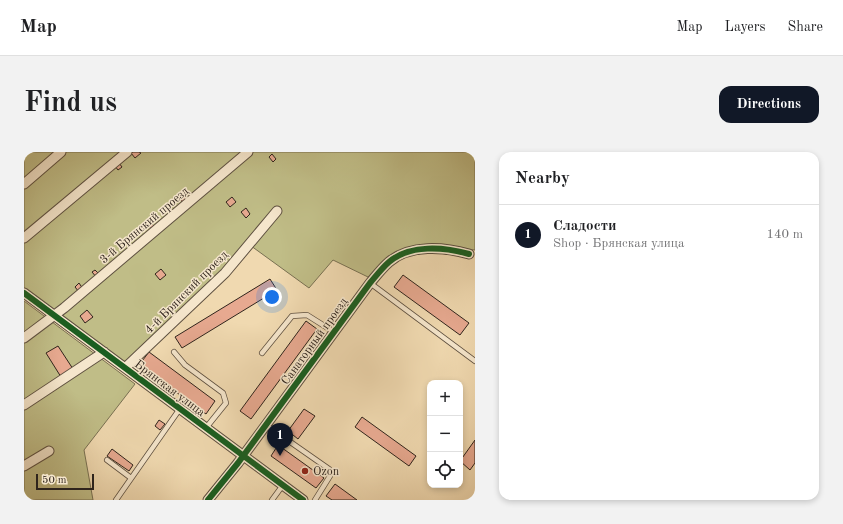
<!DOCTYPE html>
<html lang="en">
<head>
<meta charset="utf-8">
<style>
	body { margin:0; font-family:"Old Standard TT",serif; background:#f2f2f2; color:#202124 }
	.controls { position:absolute; right:12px; bottom:12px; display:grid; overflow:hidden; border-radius:8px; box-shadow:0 2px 6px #0003 }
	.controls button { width:36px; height:36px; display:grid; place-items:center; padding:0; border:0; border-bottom:1px solid #e0e0e0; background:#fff; color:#202124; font:20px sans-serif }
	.scale { position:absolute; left:12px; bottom:10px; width:58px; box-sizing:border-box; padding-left:4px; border:2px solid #2f241c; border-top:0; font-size:11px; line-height:14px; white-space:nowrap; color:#2f241c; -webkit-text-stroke:3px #f5e6cc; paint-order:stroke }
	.you { position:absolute; left:248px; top:145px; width:14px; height:14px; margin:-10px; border:3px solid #fff; border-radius:50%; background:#1a73e8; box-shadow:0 0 0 6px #1a73e833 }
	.badge { display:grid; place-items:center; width:26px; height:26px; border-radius:50%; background:#111827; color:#fff; font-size:13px; font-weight:700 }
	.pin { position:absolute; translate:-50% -33px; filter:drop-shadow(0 1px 2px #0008) }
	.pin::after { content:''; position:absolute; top:21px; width:14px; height:12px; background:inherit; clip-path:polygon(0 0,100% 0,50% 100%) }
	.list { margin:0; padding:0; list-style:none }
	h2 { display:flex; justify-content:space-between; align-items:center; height:52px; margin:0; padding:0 16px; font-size:17px }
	h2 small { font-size:13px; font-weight:400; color:#757577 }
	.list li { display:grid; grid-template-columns:26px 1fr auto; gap:12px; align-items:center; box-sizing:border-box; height:60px; padding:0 16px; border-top:1px solid #e0e0e0 }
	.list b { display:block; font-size:15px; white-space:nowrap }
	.list p { margin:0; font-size:13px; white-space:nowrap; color:#757577 }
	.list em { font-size:13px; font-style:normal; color:#757577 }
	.icon { flex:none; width:22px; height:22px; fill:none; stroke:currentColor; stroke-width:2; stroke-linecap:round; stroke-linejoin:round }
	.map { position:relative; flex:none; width:451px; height:348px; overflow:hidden; border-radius:12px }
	header { display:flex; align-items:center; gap:24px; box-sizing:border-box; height:56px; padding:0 20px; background:#fff; border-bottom:1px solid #e0e0e0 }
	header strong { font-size:19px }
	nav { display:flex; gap:22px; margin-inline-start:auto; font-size:14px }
	.intro { display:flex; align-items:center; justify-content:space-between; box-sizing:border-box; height:96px; padding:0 24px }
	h1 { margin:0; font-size:28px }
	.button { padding:10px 18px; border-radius:12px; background:#111827; color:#fff; font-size:14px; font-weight:700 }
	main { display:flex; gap:24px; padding:0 24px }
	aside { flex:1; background:#fff; border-radius:12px; box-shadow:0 2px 6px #0003 }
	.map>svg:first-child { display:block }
	.green { fill:#c0bd87; stroke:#787052 }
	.building { fill:#e7a990; stroke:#2f241c }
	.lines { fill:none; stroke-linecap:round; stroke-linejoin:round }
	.service-casing { stroke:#5f5141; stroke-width:6 }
	.minor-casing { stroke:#5f5141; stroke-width:11 }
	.service { stroke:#f5e6cc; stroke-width:4.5 }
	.minor { stroke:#f5e6cc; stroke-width:9 }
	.cycleway-casing { stroke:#f5e6cc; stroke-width:8 }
	.cycleway { stroke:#1b5e20; stroke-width:6 }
	.poi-dot { fill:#8f2418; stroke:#f5e6cc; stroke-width:1.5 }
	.labels { text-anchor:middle; stroke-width:3; stroke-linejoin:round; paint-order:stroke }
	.street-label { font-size:12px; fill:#2f241c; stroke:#f5e6cc }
	.poi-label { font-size:12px; fill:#2f241c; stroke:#f5e6cc; text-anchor:start }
</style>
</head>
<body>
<header>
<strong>Map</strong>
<nav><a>Map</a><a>Layers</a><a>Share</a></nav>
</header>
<div class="intro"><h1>Find us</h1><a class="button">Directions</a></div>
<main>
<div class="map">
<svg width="451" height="348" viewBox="0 0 451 348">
	<rect width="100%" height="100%" fill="#f0d9b0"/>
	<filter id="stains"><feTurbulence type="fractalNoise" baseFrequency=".005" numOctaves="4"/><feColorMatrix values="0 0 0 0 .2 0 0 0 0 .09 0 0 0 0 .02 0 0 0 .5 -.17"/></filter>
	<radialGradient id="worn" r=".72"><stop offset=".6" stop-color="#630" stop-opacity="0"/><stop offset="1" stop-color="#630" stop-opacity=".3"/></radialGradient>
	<path class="green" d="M0 0H451V98C398 94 386 81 344 125L309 108 285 136 223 91 197 120 102 212 0 137Z
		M0 149 111 232 60 298 69 348H0Z"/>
	<path class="building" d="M109 0H115L117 1 111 6 107 1Z
		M248 2 252 7 249 10 245 5Z
		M95 11 98 15 94 18 91 14Z
		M159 41 164 47 159 51 154 45Z
		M208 45 212 50 206 55 202 50Z
		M222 56 226 62 222 66 217 60Z
		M127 71 131 75 128 78 124 73Z
		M137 117 142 123 136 128 131 122Z
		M71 118 76 123 73 126 68 120Z
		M379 123 445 171 436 183 370 135Z
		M246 127 253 138 158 196 151 185Z
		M55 131 59 137 55 140 51 135Z
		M157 143 160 147 156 151 153 147Z
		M63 158 69 165 61 171 56 164Z
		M282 169 293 177 227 267 216 259Z
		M34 194 49 217 37 225 22 201Z
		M125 200 191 249 182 262 115 213Z
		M280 257 291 264 274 287 264 279Z
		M338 265 392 304 385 314 331 275Z
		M135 268 141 272 136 278 131 274Z
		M451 288V311L446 318 436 309Z
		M254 293 300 326 292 336 247 304Z
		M88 297 109 313 105 319 83 304Z
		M311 332 333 348H308L302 344Z"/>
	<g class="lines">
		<defs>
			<path id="service" d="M346 131 451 209
				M150 200 161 213 199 241 202 251 181 277
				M238 201 268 164 283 163 310 180
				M242 273 305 317 307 320 306 324 291 348
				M83 308 107 326
				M92 348 155 258
				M248 348 259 333"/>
			<path id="minor" d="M0 32 37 0
				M0 86 103 0
				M0 141 279 348
				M0 186 40 156 224 0
				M101 216 201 121 253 59
				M0 253 80 200
				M0 314 25 299
				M184 348 214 311 346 131C352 124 358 116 365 110 386 92 420 95 445 102"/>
		</defs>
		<use href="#service" class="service-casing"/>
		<use href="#minor" class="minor-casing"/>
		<use href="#service" class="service"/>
		<use href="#minor" class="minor"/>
		<defs>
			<path id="cycleway" d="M0 141 279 348
				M184 348 214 311 346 131C352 124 358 116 365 110 386 92 420 95 445 102"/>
		</defs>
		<use href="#cycleway" class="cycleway-casing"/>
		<use href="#cycleway" class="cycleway"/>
	</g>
	<circle class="poi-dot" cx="281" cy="319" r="4"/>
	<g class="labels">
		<g class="street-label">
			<text transform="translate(120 73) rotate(-40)" y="4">3-й Брянский проезд</text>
			<text transform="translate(162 140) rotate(-45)" y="4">4-й Брянский проезд</text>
			<text transform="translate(290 189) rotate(-54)" y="4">Санаторный проезд</text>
			<text transform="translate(146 236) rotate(37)" y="4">Брянская улица</text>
		</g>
		<g class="poi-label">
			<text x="289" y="323">Ozon</text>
		</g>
	</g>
	<rect width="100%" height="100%" filter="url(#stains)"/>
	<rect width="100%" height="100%" fill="url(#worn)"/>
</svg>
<div class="controls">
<button>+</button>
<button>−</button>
<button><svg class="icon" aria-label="locate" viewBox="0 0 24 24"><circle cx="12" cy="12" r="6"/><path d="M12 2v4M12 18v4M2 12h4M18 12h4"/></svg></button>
</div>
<div class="scale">50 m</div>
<div class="you"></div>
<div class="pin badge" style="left:256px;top:304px">1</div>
</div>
<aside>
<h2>Nearby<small></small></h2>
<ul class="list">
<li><span class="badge">1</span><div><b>Сладости</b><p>Shop · Брянская улица</p></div><em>140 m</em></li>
</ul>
</aside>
</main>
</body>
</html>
